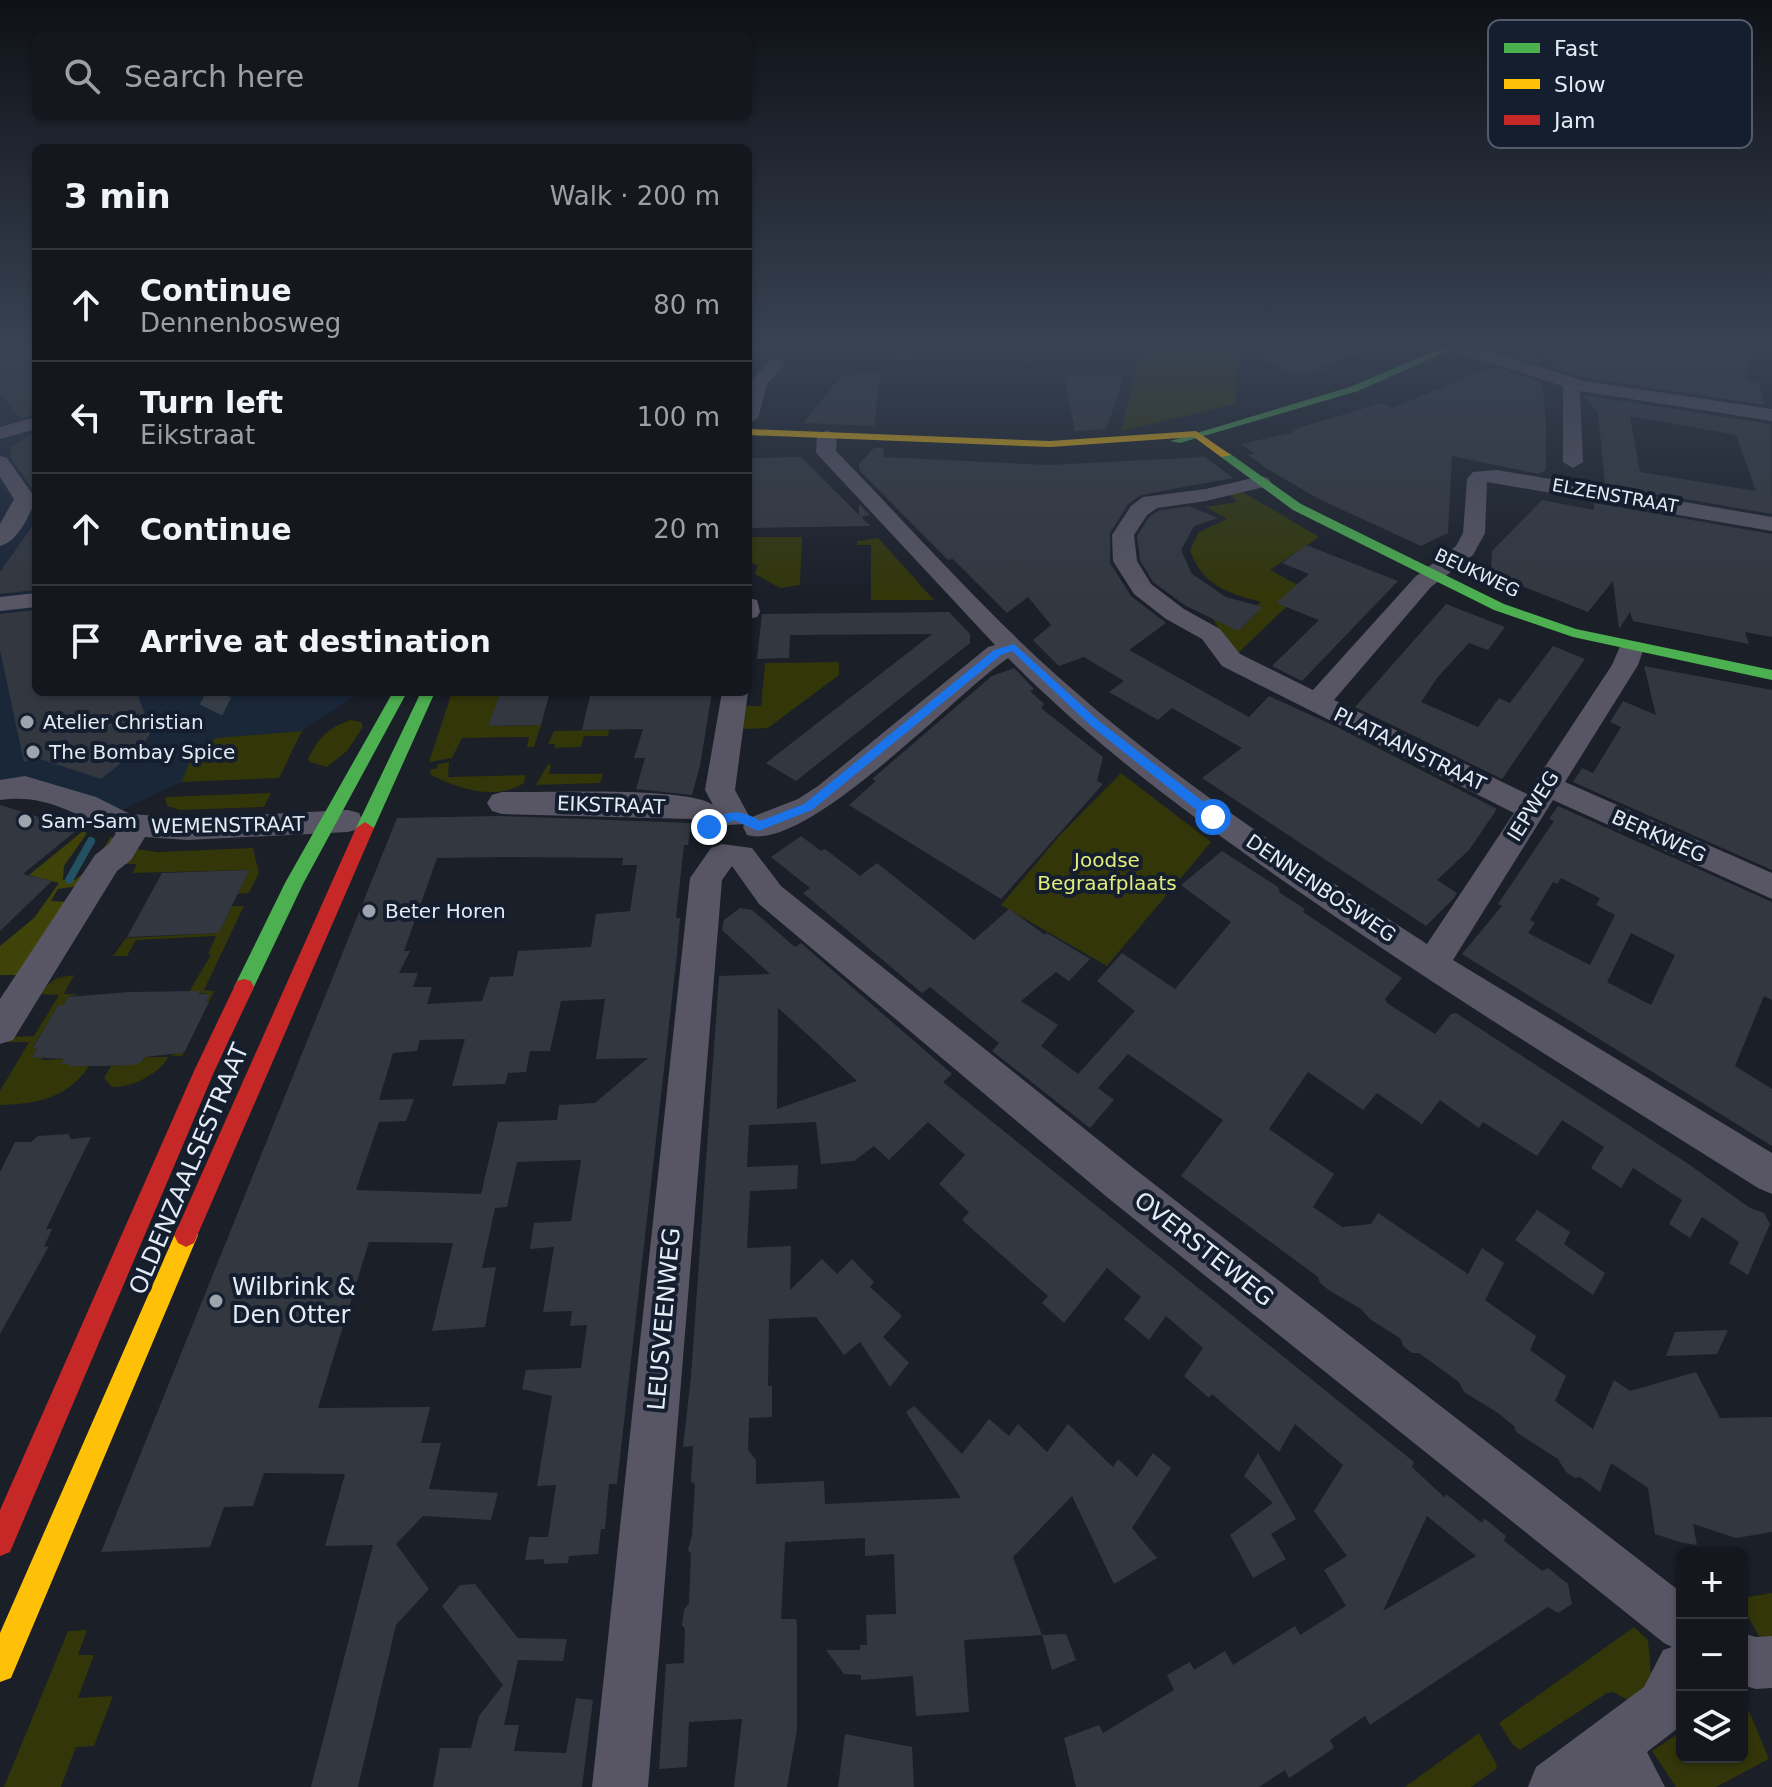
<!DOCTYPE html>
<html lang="en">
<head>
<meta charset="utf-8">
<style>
	body { margin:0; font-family:"DejaVu Sans",sans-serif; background:#1d2027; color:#f1f3f6 }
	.controls { position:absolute; right:24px; bottom:24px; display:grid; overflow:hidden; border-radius:12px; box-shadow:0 2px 6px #0004 }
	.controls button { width:72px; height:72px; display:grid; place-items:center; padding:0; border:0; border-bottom:2px solid #33363c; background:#14171e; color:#f1f3f6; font:40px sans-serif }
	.stop { position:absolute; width:24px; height:24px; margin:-18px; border:6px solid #1a73e8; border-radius:50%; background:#fff }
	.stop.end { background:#1a73e8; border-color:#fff; box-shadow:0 2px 8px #0008 }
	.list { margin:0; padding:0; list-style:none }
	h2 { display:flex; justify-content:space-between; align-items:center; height:104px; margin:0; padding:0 32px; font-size:34px }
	h2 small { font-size:26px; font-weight:400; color:#9d9fa4 }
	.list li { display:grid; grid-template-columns:52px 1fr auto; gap:24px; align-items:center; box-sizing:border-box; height:112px; padding:0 32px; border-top:2px solid #33363c }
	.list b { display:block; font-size:30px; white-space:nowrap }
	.list p { margin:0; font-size:26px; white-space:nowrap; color:#9d9fa4 }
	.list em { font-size:26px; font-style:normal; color:#9d9fa4 }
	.icon { flex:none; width:44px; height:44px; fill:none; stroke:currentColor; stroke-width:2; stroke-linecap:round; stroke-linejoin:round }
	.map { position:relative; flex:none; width:1772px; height:1787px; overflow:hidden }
	.search { position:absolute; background:#14171e; box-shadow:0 2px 6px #0004; left:32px; top:32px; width:720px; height:88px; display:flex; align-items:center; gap:20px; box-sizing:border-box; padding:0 28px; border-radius:12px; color:#9d9fa4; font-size:30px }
	.panel { position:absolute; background:#14171e; box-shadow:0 2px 6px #0004; left:32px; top:144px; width:720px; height:552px; border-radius:12px }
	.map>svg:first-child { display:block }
	.built { fill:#1a2739 }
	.green { fill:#323609 }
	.forest { fill:#3f4309 }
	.water { fill:#225164 }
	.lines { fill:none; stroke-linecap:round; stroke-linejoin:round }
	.stream { stroke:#225164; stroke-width:8 }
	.building { fill:#333840; fill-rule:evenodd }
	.street-tunnel { stroke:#383e47; stroke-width:25; stroke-dasharray:25 12; stroke-linecap:butt }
	.street { fill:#585564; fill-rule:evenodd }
	.fast { fill:#4caf50; fill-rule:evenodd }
	.slow { fill:#ffc107; fill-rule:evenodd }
	.jam { fill:#c62828; fill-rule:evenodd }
	.route { fill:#1a73e8 }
	.poi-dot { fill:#9da4ad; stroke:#141e2e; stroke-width:3 }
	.labels { text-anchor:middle; stroke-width:8; stroke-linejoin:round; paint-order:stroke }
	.far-street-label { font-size:18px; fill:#e3ebf5; stroke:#141e2e }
	.poi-label { font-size:20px; fill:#e3ebf5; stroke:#141e2e; text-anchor:start }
	.street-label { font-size:20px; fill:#e3ebf5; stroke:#141e2e }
	.park-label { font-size:20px; fill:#e1ec7d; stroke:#141e2e }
	.near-street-label { font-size:24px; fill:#e3ebf5; stroke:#141e2e }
	.near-poi-label { font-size:24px; fill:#e3ebf5; stroke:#141e2e; text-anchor:start }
	.key { fill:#141e2e; stroke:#525c6a; stroke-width:2 }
	.key-label { font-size:22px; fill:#e3ebf5 }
</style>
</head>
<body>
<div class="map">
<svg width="1772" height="1787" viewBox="0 0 1772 1787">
	<rect width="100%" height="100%" fill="#1a1f28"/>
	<path class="built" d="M0 345H36V692H361L301 731 215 739 197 748 181 782 101 820 27 793 0 796Z"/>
	<path class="green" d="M1143 345H1246L1236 368 1235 404 1121 431Z
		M860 353 1046 356V362L852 359Z
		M1241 491 1319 537 1270 570 1305 589 1235 656 1213 619 1232 628H1241L1259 611 1253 608 1261 602C1227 593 1202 585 1190 550L1199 532 1227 519 1206 507 1237 502 1229 494Z
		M748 537H802L800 585 780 588 755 574 758 566 748 561Z
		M878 538 934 600H871V545H857V541Z
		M839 662V675L768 728 743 729 744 706H761L765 663Z
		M452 692H530L501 693 489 726 541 725 534 747H527L529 737 462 738 452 758 429 762Z
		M350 720 361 722 363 727 347 751 327 767 310 762 308 759C319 737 327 729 350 720Z
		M609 730 608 736H584L581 747 554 748 555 744H548L554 731Z
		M302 731 279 778 181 782 195 750 216 738Z
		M449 762 448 777 526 775 524 783C497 801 458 789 431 775L430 770 437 768 438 764Z
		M548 764 551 765 549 774H603L600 783 536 785Z
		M1121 773 1211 842 1107 966 1001 905 1060 835Z
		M271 793 264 807 180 810 167 806 165 797Z
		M253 848 259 873 249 893 238 894 248 870 132 873 137 864H118L136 849 158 852Z
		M232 906H244L204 990 214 991 209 1002H206L209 994 189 992 211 955 208 954 216 936 136 940 127 956H113L126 938 219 933Z
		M74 975 64 994H79L68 997 63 1005 58 1006 33 1047 37 1048 32 1057H42L41 1060 64 1059 62 1064H70L69 1066H89C68 1098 37 1104 0 1105V1091L29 1042H6L9 1037 34 1036 59 995 36 994 57 978Z
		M182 1051H185L182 1056H169C159 1074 134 1087 112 1087L104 1078 111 1066 142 1062 144 1057H168Z
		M1772 1593V1644L1764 1645 1742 1606V1598Z
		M1634 1627 1648 1640 1651 1674 1644 1689 1628 1700 1613 1692 1607 1693 1520 1750 1513 1745 1499 1723Z
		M87 1630 78 1655H94L78 1698 113 1696 94 1746 76 1747 61 1787H4L68 1631Z
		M1742 1707 1749 1711 1769 1759 1716 1787H1676L1652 1751 1682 1731V1757H1742Z
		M1479 1733 1497 1765 1496 1769 1471 1787H1405Z"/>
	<path class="forest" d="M83 831 87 833 64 866 63 880H75L90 868 111 837 118 841 79 886 58 889 51 901 69 902 23 975H0V946L34 918 59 883 29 875Z"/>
	<path class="water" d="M874 345H1047L1048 352 869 349Z"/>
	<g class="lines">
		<path class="stream" d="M69 880 91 841"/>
	</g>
	<path class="building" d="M30 345H36V414L20 418 0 393V357L25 352Z
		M1251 345H1367L1368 352 1321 365 1327 368 1295 376 1256 355 1266 353Z
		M1535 345H1757L1751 352 1746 380 1758 382 1765 405 1586 378 1558 370 1538 348 1540 364 1516 356 1537 347Z
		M1493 367 1542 382 1546 419V470L1539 474 1452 456 1448 533 1421 546 1319 499 1269 470 1248 455 1255 454 1241 444 1294 432 1291 430 1382 403 1392 408Z
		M856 374H880L874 426 803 423 841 376 856 377Z
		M1064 376 1124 377 1106 429 1075 431Z
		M1583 395 1771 424 1772 514 1605 485 1598 412ZM1630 416 1736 435 1756 491 1640 472Z
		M36 432V490L34 491 11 459V447Z
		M874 448H884L883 457 1048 465 1205 457 1233 478 1141 495 1128 504 1110 533V563L1131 596 1166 623 1129 650 1249 717 1269 696 1337 727 1497 809 1469 850 1437 880 1457 893 1453 899 1426 926 1202 778 1242 748 1172 708 1158 720 1109 692 1124 681 1084 657 1059 666 1033 640 1051 625 1028 597 1007 613 953 559 948 560 859 470V464Z
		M801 457 859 515V504L870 515 861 517 871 526 748 528V458Z
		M1542 500 1594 510V503L1772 534V637L1745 632 1749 644 1633 621 1630 612 1619 629 1613 581 1588 612 1491 574 1492 551Z
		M1189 506 1218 518 1194 526 1181 550 1192 574 1226 597 1263 607 1238 631 1186 606 1153 582 1140 560 1137 536 1149 517 1158 511Z
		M36 521V590L0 594V572Z
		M1306 545 1398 581 1302 681 1272 666 1319 620 1276 603 1309 574 1282 563Z
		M1446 604 1505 627 1488 650 1469 643 1437 678 1421 702 1478 727 1499 698 1510 703 1553 646 1585 659 1502 779 1355 707Z
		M36 610V692H137L151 732 143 745 101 779 37 758 24 762 0 650V614Z
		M949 612 970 634V643L796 781 766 763 932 634 790 635 789 658 757 659 762 614Z
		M1644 666 1772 690V870L1573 782 1582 768 1593 773 1621 727 1610 722 1623 701 1656 715Z
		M1014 668 1034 689 1030 691 1044 704 1041 708 1103 757 1097 781 1103 784 1001 899 849 805 876 781 872 779 992 676Z
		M550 692 541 725 488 726 500 693Z
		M591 692H712L700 766 692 795 636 789 645 758H634L643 729 582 730Z
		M0 805 78 829 23 874 52 881 0 931Z
		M1558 806 1772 902V1000L1764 996 1735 1066 1772 1089V1146L1462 954 1502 906 1498 904 1554 821 1549 819ZM1561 878 1600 898 1596 905 1615 915 1590 965 1528 933 1535 923 1530 920 1553 882 1557 884ZM1631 933 1675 955 1651 1005 1607 982Z
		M499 816 691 823 688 845H684L676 918H680L677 954 617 1484H609L605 1529H601L598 1554 569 1556 568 1563 544 1564V1559L525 1560 529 1537H548L556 1485 537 1486 552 1396 522 1389 526 1370 581 1368 587 1325 570 1326 572 1311 543 1312 554 1247 530 1249 534 1223 571 1221 581 1160 517 1162 507 1207 495 1208 482 1268 496 1267 485 1327 432 1331 453 1243 369 1242 318 1408 430 1407 421 1443H441L429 1489 498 1493 491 1520 423 1516 396 1544 429 1589 396 1625 358 1787H311L373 1545 325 1546 345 1474 264 1473 253 1506 224 1507 210 1547 101 1552 397 818ZM506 857 623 858 622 865H637L630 911 596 914 591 947 518 951 513 976 490 977 482 1001 427 1004 432 987H413L418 973H399L410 951H404L437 858ZM605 999 596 1059 648 1058 595 1103 559 1105 557 1120 498 1122 481 1194 356 1190 379 1122 406 1121 414 1099 379 1100 393 1053 417 1051 420 1040 465 1039 452 1086 505 1084 508 1073 526 1072 530 1051H550L561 1001Z
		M801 836 821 851 825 849 860 876 877 863 974 940 1009 909 1045 935 1047 933 1090 959 1069 981 1056 972 1021 1001 1058 1025 1041 1046 1078 1074 1135 1011 1097 981 1122 953 1175 989 1231 922 1181 885 1222 851 1278 887 1280 893 1305 909 1303 912 1402 978 1385 999 1387 1003 1435 1034 1451 1014 1456 1013 1687 1163 1750 1208 1764 1213 1770 1224 1748 1275 1729 1263 1739 1242 1702 1217 1690 1238 1669 1224 1682 1200 1633 1168 1621 1188 1591 1168 1604 1147 1562 1120 1537 1156 1483 1122 1479 1128 1440 1100 1422 1124 1377 1093 1363 1110 1308 1072 1269 1129 1334 1174 1313 1207 1342 1227 1371 1224 1378 1213 1468 1274 1482 1248 1504 1263 1485 1300 1536 1336 1530 1350 1566 1376 1555 1401 1593 1429 1614 1380 1630 1391 1696 1372 1720 1418 1772 1417V1532L1736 1538 1693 1524 1697 1545 1683 1543 1655 1534 1648 1488 1611 1463 1600 1492 1580 1477 1575 1478 1566 1472 1558 1459 1516 1432 1514 1426 1498 1413 1464 1392 1459 1382 1419 1353H1412L1403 1346 1401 1339 1370 1319 1361 1309 1330 1291 1320 1283 1318 1277 1181 1176 1223 1120 1128 1054 1098 1088 1114 1100 1090 1128 992 1051 999 1043 930 987 922 993 803 893 810 888 771 857Z
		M249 870 219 933 127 937 162 873Z
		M740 908 752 910 795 947 801 943 952 1074 943 1082 1414 1462 1412 1467 1445 1498 1446 1494 1482 1523 1484 1518 1506 1536 1504 1541 1542 1571 1548 1568 1568 1584 1572 1604 1558 1613 1548 1607 1370 1725 1365 1716 1330 1740 1334 1748 1289 1778 1285 1770 1259 1787H1076L1064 1738 1099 1725 1103 1733 1174 1690 1167 1675 1190 1662 1194 1670 1225 1651 1233 1665 1295 1626 1300 1635 1346 1606 1324 1570 1347 1556 1314 1511 1343 1465 1295 1424 1279 1452 1212 1394 1209 1398 1184 1376 1203 1348 1166 1316 1149 1340 1124 1319 1141 1297 1107 1268 1064 1323 1042 1303 1048 1296 962 1220 969 1212 939 1184 965 1155 928 1122 889 1160 874 1146 854 1161 821 1164 816 1122 749 1125 747 1167 798 1165 797 1189 750 1191 747 1248 791 1246 790 1290 822 1259 837 1274 852 1259 874 1282 870 1287 902 1316 883 1337 909 1363 890 1387 860 1342 844 1355 816 1317 769 1319 768 1386H772V1417L749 1418 748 1450 756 1460V1484L824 1481 825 1504 961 1498 906 1412 914 1406 962 1454 989 1419 1009 1436 1018 1424 1047 1452 1068 1424 1113 1467 1118 1459 1137 1477 1153 1453 1171 1468 1132 1528 1157 1558 1114 1584 1072 1496 1013 1557 1042 1635 964 1640 969 1712 916 1716 913 1676 861 1680V1675L844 1674 826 1650H860V1645H867L866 1615 896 1614 894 1554 865 1556V1538L785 1542 781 1619H796L797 1626V1729L787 1787H734L742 1719 689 1722 687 1767 659 1769 666 1664 684 1663 685 1629 682 1625 684 1610 689 1603 691 1554 688 1550 692 1535 695 1485 691 1481 693 1446 683 1447 691 1376 719 976 770 974 722 930 724 920ZM778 1008 820 1046 857 1081 777 1109ZM1427 1516 1476 1556 1383 1611Z
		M200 991 199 994H210L206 1002H209L185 1051 181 1053 144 1057 142 1062 132 1065 102 1066H68L70 1064H61L64 1059 32 1057 37 1048H33L58 1005H63L68 997 129 992Z
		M68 1134 71 1139 91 1137 46 1229H52L44 1247 49 1246 0 1334V1172L15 1142H31L38 1136Z
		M1537 1210 1570 1232 1564 1244 1605 1273 1593 1295 1515 1240Z
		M1728 1330 1717 1354 1666 1356 1675 1332Z
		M1258 1453 1296 1519 1271 1534 1286 1559 1253 1578 1230 1535 1273 1503 1244 1476Z
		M475 1584 518 1638 567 1639 563 1661 518 1660 504 1725H519L514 1751 566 1753 576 1698 593 1700 582 1787H433L440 1748H471L479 1716 503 1685 442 1606 460 1585Z
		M1066 1634 1076 1660 1052 1670 1042 1635Z
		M845 1734 912 1747 914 1787H838Z"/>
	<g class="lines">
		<path class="street-tunnel" d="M211 710 220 692"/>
		<path class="street" d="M0 345H27L24 349 0 354Z
			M1447 345H1469L1585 381 1772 409V421L1580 391 1583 462 1573 468 1563 462V386L1449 350Z
			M777 358 786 363 767 384 758 418 748 424 749 383 771 359Z
			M36 417V429L0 439V427Z
			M827 430 837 436 836 451C914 531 988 616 1071 688 1181 785 1305 865 1427 944L1514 813 1222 666 1202 639 1166 619 1134 594 1113 561 1112 535 1131 506 1143 497 1206 489 1261 476 1268 478 1271 482 1268 486 1206 501 1157 508 1147 515 1134 535 1137 561 1151 584 1184 609 1220 629 1240 654 1313 690 1415 577 1456 546 1463 533 1467 479 1473 472 1497 470 1772 517V531L1487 482 1485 533 1473 555 1431 587 1334 700 1527 794 1612 665 1622 642H1640L1644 648 1638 665 1565 782 1772 873V899L1553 800 1453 960 1772 1153V1194L1758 1188C1599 1088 1439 990 1285 882 1188 814 1091 743 1008 658 955 694 807 853 747 835L743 827 747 819 798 799 818 786 988 647 995 645 819 456 816 452 817 436Z
			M0 456 7 458 36 499C29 515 19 541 0 546V524L14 499 0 477Z
			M36 593V607L0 611V597Z
			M748 598 757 600 760 612 757 617 748 619Z
			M722 692H748L735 790 749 816 745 824 728 825 725 831C709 836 702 830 691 819L502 814 492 811 487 803 492 795 502 792C541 793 688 786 713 805L705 790Z
			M25 776 96 797 130 814 187 818 348 810 359 813 363 821 359 829 348 832 187 840 145 837 131 860 117 871 13 1040 0 1044V999L95 855 109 844 116 833C76 815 46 793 0 800V780Z
			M722 844 752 848 781 886 1136 1170 1682 1593V1725L1647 1752 1665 1787H1528L1536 1767 1644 1687 1663 1650 1672 1647 1664 1643 1108 1198 759 904 732 866 722 880 648 1787H592L690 878 711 848Z
			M1742 1633 1756 1637 1772 1636V1688L1756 1689 1742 1685Z"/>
		<path class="fast" d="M1449 345H1462L1358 391 1180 443 1170 441 1350 387Z
			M1221 453H1229L1301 504 1504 604 1576 629 1772 670V680L1573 637 1494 610 1293 510 1221 457Z
			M393 692 406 694 303 884 251 993 244 995 237 993 234 987 285 883Z
			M421 692H435L374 828 365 834 359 832 356 828Z"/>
		<path class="slow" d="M748 429 1050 441 1196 431 1231 455 1221 457 1194 437 1050 447 748 435Z
			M186 1223 194 1227 198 1235 11 1678 0 1682V1633L178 1227Z"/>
		<path class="jam" d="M365 822 374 828 194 1243 186 1247 178 1243 174 1235 178 1227 356 828Z
			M244 979 251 981 254 987 214 1072 10 1552 0 1556V1510L194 1071 237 981Z"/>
	</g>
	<linearGradient id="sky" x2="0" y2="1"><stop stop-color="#0e1116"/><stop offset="0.58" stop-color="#384253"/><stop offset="1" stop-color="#384253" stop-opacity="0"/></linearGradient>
	<rect width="1772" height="595" fill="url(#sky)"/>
	<path class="route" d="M1014 644 1099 721 1218 813V820H1209L1091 726 1012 651 1001 655 812 810 758 831 734 820 714 830H705V824C724 811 740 808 760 821L804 804 994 650Z"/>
	<g class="poi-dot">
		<circle cx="27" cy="722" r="8"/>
		<circle cx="33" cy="752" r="8"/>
		<circle cx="25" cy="821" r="8"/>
		<circle cx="369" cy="911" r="8"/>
		<circle cx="216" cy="1301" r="8"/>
	</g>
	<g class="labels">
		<g class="far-street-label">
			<text transform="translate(1615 496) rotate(10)" y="6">ELZENSTRAAT</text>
			<text transform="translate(1477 573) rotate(25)" y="6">BEUKWEG</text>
		</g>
		<g class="poi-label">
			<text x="43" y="729">Atelier Christian</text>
			<text x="49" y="759">The Bombay Spice</text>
			<text x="41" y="828">Sam-Sam</text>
			<text x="385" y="918">Beter Horen</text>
		</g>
		<g class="street-label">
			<text transform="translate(1410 749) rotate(26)" y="7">PLATAANSTRAAT</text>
			<text transform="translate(611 805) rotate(2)" y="7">EIKSTRAAT</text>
			<text transform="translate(1533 806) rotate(-58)" y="7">IEPWEG</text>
			<text transform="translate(228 825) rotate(-1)" y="7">WEMENSTRAAT</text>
			<text transform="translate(1659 836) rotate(24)" y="7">BERKWEG</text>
			<text transform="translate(1321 888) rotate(34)" y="7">DENNENBOSWEG</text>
		</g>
		<g class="park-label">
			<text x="1107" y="867">Joodse<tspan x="1107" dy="23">Begraafplaats</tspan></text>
		</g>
		<g class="near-street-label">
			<text transform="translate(189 1169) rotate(-67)" y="8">OLDENZAALSESTRAAT</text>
			<text transform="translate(1204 1249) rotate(38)" y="8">OVERSTEWEG</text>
			<text transform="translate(664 1319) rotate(-85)" y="8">LEUSVEENWEG</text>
		</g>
		<g class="near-poi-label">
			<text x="232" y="1295">Wilbrink &amp;<tspan x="232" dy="28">Den Otter</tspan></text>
		</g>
	</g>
	<rect x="1488" y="20" width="264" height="128" rx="12" class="key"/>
	<rect x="1504" y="43" width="36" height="10" fill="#4caf50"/>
	<rect x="1504" y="79" width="36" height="10" fill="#ffc107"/>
	<rect x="1504" y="115" width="36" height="10" fill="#c62828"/>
	<g class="key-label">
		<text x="1554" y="56">Fast</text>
		<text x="1554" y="92">Slow</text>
		<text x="1554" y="128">Jam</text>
	</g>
</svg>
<div class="controls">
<button>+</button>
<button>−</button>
<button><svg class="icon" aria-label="layers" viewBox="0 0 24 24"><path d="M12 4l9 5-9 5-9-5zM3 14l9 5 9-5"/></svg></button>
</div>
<div class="stop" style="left:1213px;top:817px"></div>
<div class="stop end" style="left:709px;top:827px"></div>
<div class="search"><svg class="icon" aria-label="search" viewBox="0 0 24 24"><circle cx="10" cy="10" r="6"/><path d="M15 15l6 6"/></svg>Search here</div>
<section class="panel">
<h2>3 min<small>Walk · 200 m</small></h2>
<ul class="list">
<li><svg class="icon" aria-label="ahead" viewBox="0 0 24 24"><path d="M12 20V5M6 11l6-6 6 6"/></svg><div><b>Continue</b><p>Dennenbosweg</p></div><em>80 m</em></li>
<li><svg class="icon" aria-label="left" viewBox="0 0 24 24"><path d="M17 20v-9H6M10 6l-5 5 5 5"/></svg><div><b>Turn left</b><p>Eikstraat</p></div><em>100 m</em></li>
<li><svg class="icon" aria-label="ahead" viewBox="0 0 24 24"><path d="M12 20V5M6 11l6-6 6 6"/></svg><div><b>Continue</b></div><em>20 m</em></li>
<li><svg class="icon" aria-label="arrive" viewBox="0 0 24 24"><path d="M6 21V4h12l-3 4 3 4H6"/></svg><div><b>Arrive at destination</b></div></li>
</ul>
</section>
</div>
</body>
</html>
